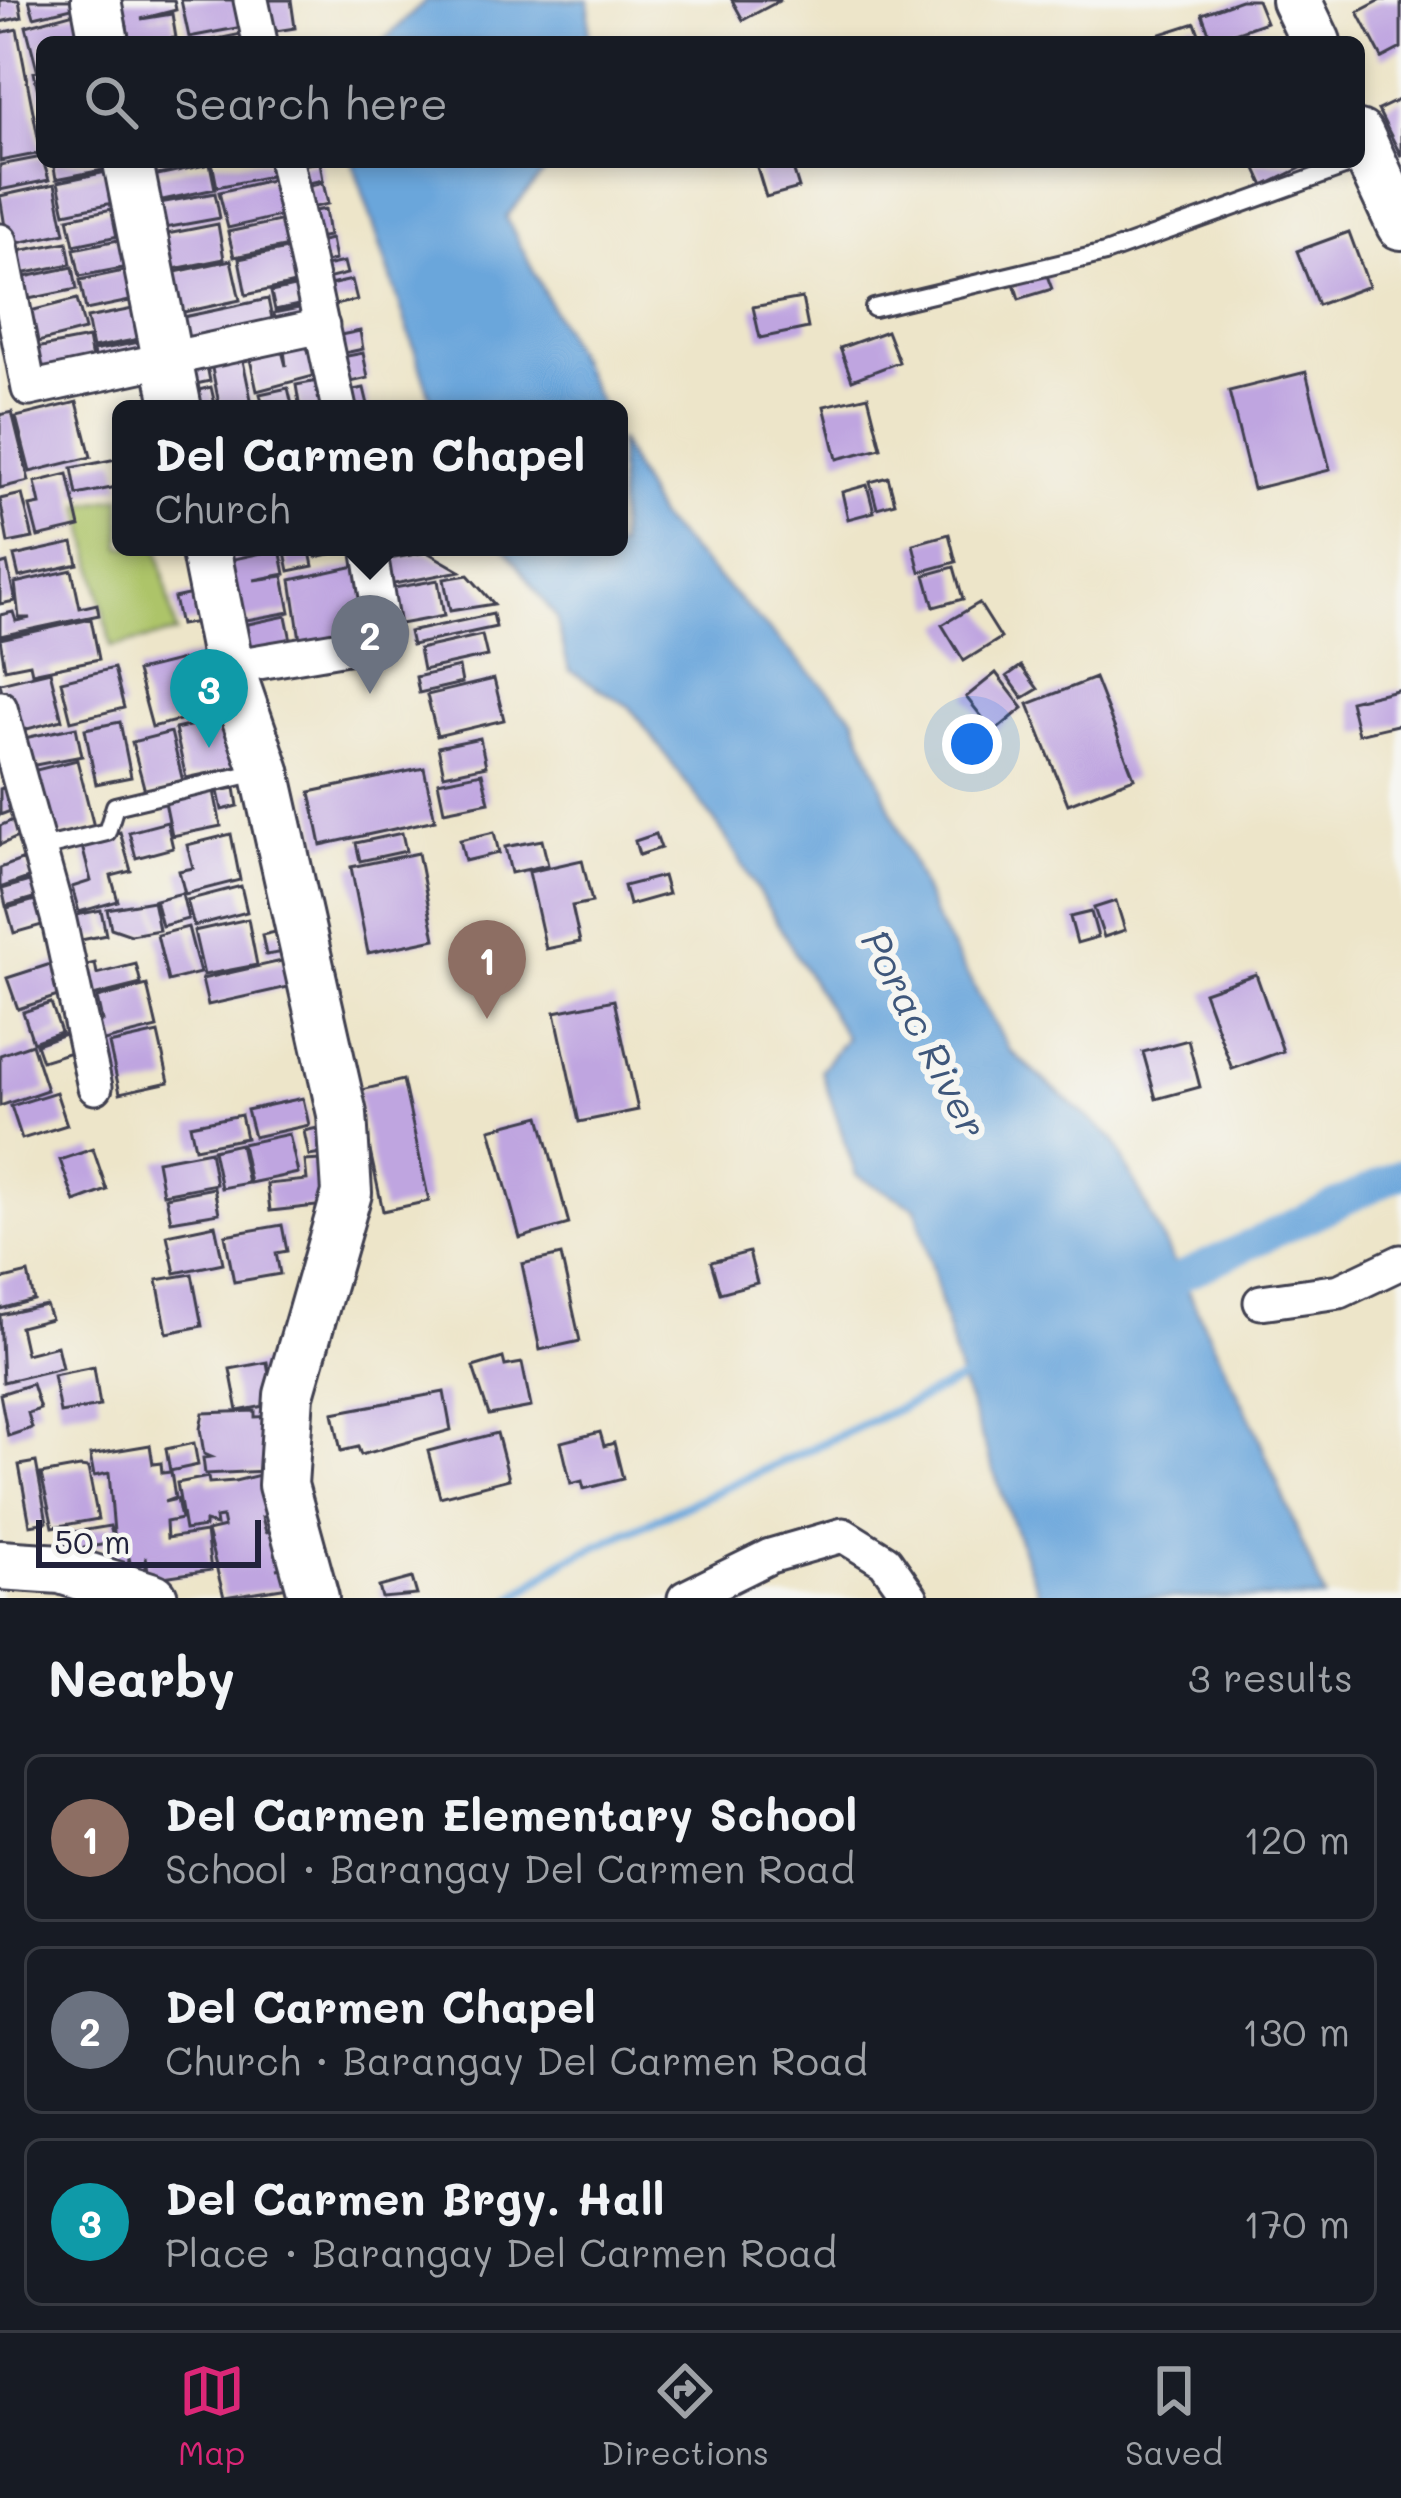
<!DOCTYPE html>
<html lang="en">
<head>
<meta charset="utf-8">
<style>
	body { margin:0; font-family:Mali,sans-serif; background:#242831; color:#f1f3f6 }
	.scale { position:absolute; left:36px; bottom:30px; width:225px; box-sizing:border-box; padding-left:12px; border:6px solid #22223b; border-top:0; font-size:33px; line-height:42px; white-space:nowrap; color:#22223b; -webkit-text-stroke:9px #f6f6f2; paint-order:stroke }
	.you { position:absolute; left:972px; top:744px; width:42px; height:42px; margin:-30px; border:9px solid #fff; border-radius:50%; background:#1a73e8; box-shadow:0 0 0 18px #1a73e833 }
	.badge { display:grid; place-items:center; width:78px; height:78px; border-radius:50%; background:#db2777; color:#fff; font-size:39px; font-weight:700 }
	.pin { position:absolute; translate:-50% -99px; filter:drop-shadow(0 3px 6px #0008) }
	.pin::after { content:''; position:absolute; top:63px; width:42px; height:36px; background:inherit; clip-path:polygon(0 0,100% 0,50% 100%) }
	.popup { position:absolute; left:112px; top:400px; width:516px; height:156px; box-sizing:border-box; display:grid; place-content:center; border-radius:18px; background:#171b24; filter:drop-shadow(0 3px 9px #0005); font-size:39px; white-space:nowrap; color:#9ea1a6 }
	.popup b { font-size:45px; color:#f1f3f6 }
	.popup::after { content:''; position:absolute; left:50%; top:100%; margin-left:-24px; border:24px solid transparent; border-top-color:#171b24 }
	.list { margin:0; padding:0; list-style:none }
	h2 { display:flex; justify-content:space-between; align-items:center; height:156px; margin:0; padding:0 48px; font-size:51px }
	h2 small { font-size:39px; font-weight:400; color:#9ea1a6 }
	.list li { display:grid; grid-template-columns:78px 1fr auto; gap:36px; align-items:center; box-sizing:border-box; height:168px; margin:0 24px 24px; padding:0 24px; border:3px solid #363941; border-radius:18px }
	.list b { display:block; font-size:45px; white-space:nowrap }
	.list p { margin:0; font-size:39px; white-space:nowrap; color:#9ea1a6 }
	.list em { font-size:39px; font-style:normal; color:#9ea1a6 }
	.icon { flex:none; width:66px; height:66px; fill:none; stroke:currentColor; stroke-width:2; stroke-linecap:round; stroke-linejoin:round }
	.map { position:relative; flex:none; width:1401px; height:1598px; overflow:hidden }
	.search { position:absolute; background:#171b24; box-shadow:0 6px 18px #0003; left:36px; right:36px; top:36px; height:132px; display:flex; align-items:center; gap:30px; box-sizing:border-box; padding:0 42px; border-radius:18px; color:#9ea1a6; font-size:45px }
	.sheet { height:732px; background:#171b24 }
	nav { display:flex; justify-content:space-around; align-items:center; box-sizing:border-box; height:168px; border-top:3px solid #363941; background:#171b24; font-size:33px; color:#9ea1a6 }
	nav a { display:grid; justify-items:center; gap:6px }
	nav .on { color:#db2777 }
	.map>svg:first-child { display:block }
	.green { fill:#adc469; stroke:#687352; stroke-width:3 }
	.water { fill:#6ba6db; stroke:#46648b; stroke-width:3 }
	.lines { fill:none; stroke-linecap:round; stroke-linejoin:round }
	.stream { stroke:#6ba6db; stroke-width:9 }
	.canal { stroke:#6ba6db; stroke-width:30 }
	.building { fill:#bfa5e0 }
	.lane-casing { stroke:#403f50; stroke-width:22 }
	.street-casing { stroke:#403f50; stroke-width:39 }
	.secondary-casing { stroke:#403f50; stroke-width:54 }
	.lane { stroke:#fff; stroke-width:16 }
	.street { stroke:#fff; stroke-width:33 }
	.secondary { stroke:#fff; stroke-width:48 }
	.labels { text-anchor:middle; stroke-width:12; stroke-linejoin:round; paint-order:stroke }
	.water-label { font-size:39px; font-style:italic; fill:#3f577b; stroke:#f6f6f2 }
</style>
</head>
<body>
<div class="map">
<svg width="1401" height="1598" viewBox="0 0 1401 1598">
	<rect width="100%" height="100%" fill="#f6f6f2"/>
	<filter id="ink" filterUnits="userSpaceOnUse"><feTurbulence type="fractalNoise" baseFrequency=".00833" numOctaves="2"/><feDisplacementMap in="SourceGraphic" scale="24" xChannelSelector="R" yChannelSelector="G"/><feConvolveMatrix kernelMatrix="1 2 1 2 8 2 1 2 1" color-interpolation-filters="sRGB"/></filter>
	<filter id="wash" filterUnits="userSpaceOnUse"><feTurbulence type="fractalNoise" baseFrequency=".004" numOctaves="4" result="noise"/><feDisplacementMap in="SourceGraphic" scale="48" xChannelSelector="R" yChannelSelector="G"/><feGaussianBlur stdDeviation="2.7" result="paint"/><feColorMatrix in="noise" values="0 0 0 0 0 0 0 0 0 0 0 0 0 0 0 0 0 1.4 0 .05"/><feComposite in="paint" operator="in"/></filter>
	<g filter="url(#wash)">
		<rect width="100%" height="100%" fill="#ede5c9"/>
		<path class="green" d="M121 497V547H158L176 633 111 647 81 505Z"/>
		<path class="water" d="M427 0H589V42H382Z
			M353 162H553L506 217 603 409H434Z
			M619 440 658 517 854 717 935 918 1010 1051 1114 1140 1253 1424 1325 1598H1040L961 1381 916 1208 856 1175 821 1070 846 1038 724 834 630 707 569 670 556 617 504 547H619Z"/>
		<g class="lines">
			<path class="stream" d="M513 1598 566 1560 972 1375"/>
			<path class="canal" d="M1146 1293 1401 1174"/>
		</g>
		<g id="blocks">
			<path class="building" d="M0 0H19L22 17 0 22Z
				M29 0H96L97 2 34 17Z
				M110 0H174L176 10 141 19 172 14 176 38 130 42 126 22 116 25Z
				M181 0H236L242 27 189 37Z
				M258 0H291L295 28 263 33Z
				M732 0H781L743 20Z
				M1241 0H1257L1266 22 1212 41 1202 14Z
				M1381 0H1401V48L1382 58 1358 12Z
				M85 10 92 42H42V67L37 69 26 26Z
				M1195 23 1202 42H1160L1158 35Z
				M17 29 41 153 0 161V33Z
				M246 33 248 42H213V40Z
				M42 70V101H40L34 72Z
				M1401 99V156L1378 110Z
				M42 157 49 180 0 190V165Z
				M53 162H111L113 168 56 179Z
				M149 162H186L187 164 151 171Z
				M212 162H272L275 175 217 187Z
				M320 162 323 180 304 184 300 165Z
				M791 162 799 188 766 197 756 164Z
				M1253 162H1313L1264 186Z
				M210 164 215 189 153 202 148 177Z
				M116 170 122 201 65 213 58 182Z
				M275 179 284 215 228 228 219 192Z
				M323 183 328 204 311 208 306 187Z
				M55 184 65 233 8 245 0 196Z
				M215 193 220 218 159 229 154 204Z
				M122 207 128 234 74 245 68 218Z
				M325 209 329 236 309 239 304 213Z
				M284 220 289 246 234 257 228 232Z
				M218 224 224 259 164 271 157 236Z
				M1349 232 1369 286 1318 305 1297 251Z
				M128 238 133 266 80 276 74 249Z
				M331 239 335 260 317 264 313 243Z
				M67 242 71 264 11 276 7 253Z
				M292 248 299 283 246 295 239 259Z
				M231 260 240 300 175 314 166 274Z
				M344 262 347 274 319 281 316 268Z
				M73 267 77 289 19 301 15 279Z
				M133 269 139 299 86 310 80 280Z
				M1046 273 1052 289 1019 299 1013 280Z
				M352 280 357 300 330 306 325 286Z
				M299 286 303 304 275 310 271 292Z
				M802 298 808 328 760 338 753 307Z
				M77 299 85 330 34 343 26 312Z
				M268 299 275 333 181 353 174 319Z
				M148 306 154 336 93 348 87 318Z
				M304 307 307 322 278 333 274 313Z
				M360 331 363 349 335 355 331 337Z
				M887 331 899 362 852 380 840 348Z
				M88 338 93 365 31 377 26 350Z
				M155 339 159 359 97 371 93 351Z
				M280 343 286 366 284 350 315 343 321 374 257 391 248 350Z
				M241 351 253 409H220L210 358Z
				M363 353 368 378 342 384 337 358Z
				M206 361 210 381 177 388 173 368Z
				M1306 372 1330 470 1253 489 1229 391Z
				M324 380 329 409H300L296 385Z
				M211 387 216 409H181L178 395Z
				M288 388 293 409H264L260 394Z
				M364 388 369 409H350L347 391Z
				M868 396 881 448 837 459 824 406Z
				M148 399 151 409H125L123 404Z
				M77 402 91 457 30 472 16 417Z
				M12 412 29 481 0 488V415Z
				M116 459 121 486 77 495 72 468Z
				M68 474 80 527 38 537 30 506 40 504 35 482Z
				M888 477 895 503 877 508 870 482Z
				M867 485 874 512 848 519 842 492Z
				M22 494 33 538 8 543 0 499Z
				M949 534 956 562 920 572 913 544Z
				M73 543 78 564 19 577 14 556Z
				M284 547H309L313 566 289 571Z
				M314 547H333L334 553 316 557Z
				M280 549 285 574 254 580 283 576 290 612 241 621 220 562Z
				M427 552 460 571 389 585 384 560Z
				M7 563 15 601 0 604V565Z
				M364 564 367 616 360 634 301 646 291 580Z
				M954 567 963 599 934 607 925 575Z
				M72 570 80 608 97 604 99 615 0 636V615L13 612 16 621 30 618H19L15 583Z
				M468 575 494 604 450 611 444 579Z
				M438 580 444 616 395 625 389 589Z
				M192 594 198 622 180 625 174 598Z
				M979 603 1001 638 964 661 942 625Z
				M493 614 496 627 412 645 409 632Z
				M286 616 293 650 246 660 239 626Z
				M91 619 99 659 32 673 30 664 5 669 0 639Z
				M482 635 487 656 423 670 419 649Z
				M210 653 224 709 152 727 137 671Z
				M1021 666 1038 689 1023 698 1007 676Z
				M459 667 462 683 419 693 416 677Z
				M114 668 124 708 71 721 61 681Z
				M50 671 62 720 12 733 0 683Z
				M996 673 1023 708 994 732 966 697Z
				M1095 678 1134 778 1068 804 1028 704Z
				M494 679 504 720 437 736 427 695Z
				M1401 689V724L1358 734 1350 701Z
				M231 717 242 766 186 778 175 729Z
				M120 722 131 777 96 784 85 729Z
				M76 727 82 756 25 767 20 739Z
				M171 732 184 786 146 795 132 742Z
				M480 738 486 766 444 775 438 747Z
				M77 760 94 827 49 838 32 771Z
				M424 768 435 820 321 845 310 792Z
				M482 773 489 802 444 811 438 782Z
				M7 787 16 809 0 815V789Z
				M235 788 238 806 222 810 218 791Z
				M214 791 221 826 172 836 165 802Z
				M15 819 22 835 0 845V826Z
				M167 822 173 848 136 858 129 832Z
				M120 832 131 871 111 876 118 901 79 912 72 887 91 881 81 842Z
				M494 832 499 853 465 861 460 840Z
				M402 833 406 851 360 861 356 843Z
				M231 834 240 880 185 894 179 871 193 868 187 845Z
				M656 834 661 848 639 855 635 841Z
				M542 840 548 865 511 873 505 847Z
				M418 853 435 939 368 953 351 867Z
				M24 859 31 877 0 888V868Z
				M582 860 592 902 572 906 580 942 546 949 529 872Z
				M663 876 668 894 629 905 624 886Z
				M36 879 40 896 6 906 2 889Z
				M241 886 247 912 194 926 187 900Z
				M182 893 188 919 162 926 155 900Z
				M42 898 49 923 14 933 7 908Z
				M153 901 159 930 131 935 111 928 107 909Z
				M1116 901 1125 930 1104 937 1094 908Z
				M101 910 106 935 66 943 61 918Z
				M1091 912 1098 937 1077 943 1070 917Z
				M248 919 257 965 204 975 194 931Z
				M188 927 200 973 168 981 157 935Z
				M280 931 284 952 266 955 262 935Z
				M286 960 292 986 208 1005 202 979Z
				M57 962 67 993 18 1009 7 978Z
				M95 963 97 974 136 964 141 984 81 999 73 968Z
				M1256 974 1283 1051 1232 1069 1204 992Z
				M147 985 157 1028 92 1044 87 1025 102 1021 97 998Z
				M614 1000 638 1110 579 1122 555 1012Z
				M51 1003 61 1032 33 1042 23 1012Z
				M158 1033 169 1082 120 1093 109 1044Z
				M65 1034 71 1052 42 1061 36 1044Z
				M1188 1040 1200 1087 1156 1099 1143 1052Z
				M32 1044 47 1090 0 1106V1055Z
				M403 1080 429 1201 383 1211 357 1091Z
				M56 1092 67 1125 22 1139 11 1106Z
				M303 1098 309 1125 254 1137 247 1110Z
				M241 1115 246 1138 195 1148 190 1125Z
				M540 1116 569 1224 520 1238 490 1129Z
				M322 1127 327 1153 309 1156 304 1131Z
				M289 1134 298 1173 250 1183 242 1144Z
				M240 1144 248 1183 221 1188 213 1150Z
				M93 1149 107 1190 75 1202 60 1160Z
				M210 1151 216 1184 163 1194 157 1161Z
				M321 1160 326 1205 270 1211 267 1184 307 1180 305 1161Z
				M214 1188 219 1213 171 1221 166 1197Z
				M215 1225 223 1263 175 1273 167 1235Z
				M282 1225 287 1251 276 1253 280 1274 234 1282 225 1235Z
				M749 1252 757 1283 720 1293 711 1262Z
				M561 1255 580 1341 540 1350 522 1264Z
				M28 1273 34 1300 0 1309V1280Z
				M192 1274 202 1326 167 1333 157 1280Z
				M46 1305 51 1319 20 1327 26 1354 57 1346 62 1368 3 1382 0 1315Z
				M503 1358 505 1366 522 1363 531 1407 489 1415 473 1367Z
				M267 1362 274 1404 238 1411 230 1369Z
				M94 1367 100 1406 60 1413 53 1375Z
				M32 1384 40 1409 28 1413 32 1428 8 1436 0 1394Z
				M444 1392 451 1430 361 1455 358 1447 341 1451 333 1413Z
				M255 1411V1417L273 1416 265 1471 205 1474 203 1458 211 1457 204 1454 200 1429 203 1413Z
				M600 1432 604 1446 614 1443 623 1479 584 1489 582 1481 571 1484 561 1442Z
				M497 1433 509 1479 440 1497 428 1451Z
				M194 1443 198 1465 170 1471 166 1449Z
				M150 1445 153 1464 161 1463 162 1473 171 1472 175 1498 164 1502 177 1499 181 1519 166 1522 167 1538 206 1532 211 1570 149 1579 146 1556V1572L132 1574 129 1557 128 1571 113 1574 107 1544 66 1551 63 1534 110 1526 115 1544 109 1473 94 1476 90 1455Z
				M36 1462 47 1522 30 1525 19 1465Z
				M80 1467 88 1468 98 1519 53 1527 41 1474Z
				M272 1472 282 1512 262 1517 266 1532 287 1527 296 1564 276 1569 291 1567 295 1586 224 1597 207 1531 224 1527 222 1517 215 1518 216 1525 205 1522V1527L185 1530 177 1483 208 1477 209 1483 235 1481Z
				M412 1578 417 1595 382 1598 379 1587Z"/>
		</g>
	</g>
	<g filter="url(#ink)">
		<use href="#blocks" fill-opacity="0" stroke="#403f50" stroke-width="3"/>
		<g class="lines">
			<defs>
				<path id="lane" d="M874 308 1105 253 1358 162
					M38 849 107 832 115 806 258 772"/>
				<path id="street" d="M251 0 260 42
					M286 162 339 409
					M0 241 29 389
					M29 389 322 326
					M229 667 370 643 383 634 369 547
					M0 708 59 921 95 1087
					M1261 1302 1340 1291 1401 1262
					M685 1598 770 1556 843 1535 885 1561 911 1598"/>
				<path id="secondary" d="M96 0 104 42
					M1296 0 1316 42
					M1359 135 1401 225
					M128 162 177 409
					M205 547 229 667 265 771 342 1114 347 1193 289 1395 283 1485 314 1598
					M0 1565 61 1569 153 1598"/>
			</defs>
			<use href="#lane" class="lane-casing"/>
			<use href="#street" class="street-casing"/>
			<use href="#secondary" class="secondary-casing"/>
			<use href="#lane" class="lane"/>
			<use href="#street" class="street"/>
			<use href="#secondary" class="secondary"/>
		</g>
	</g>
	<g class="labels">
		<g class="water-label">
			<text transform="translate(924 1034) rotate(63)" y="14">Porac River</text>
		</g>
	</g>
</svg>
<div class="scale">50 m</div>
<div class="you"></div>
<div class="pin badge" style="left:487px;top:1019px;background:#8d6e63">1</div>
<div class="pin badge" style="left:370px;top:694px;background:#6b7280">2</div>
<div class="popup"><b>Del Carmen Chapel</b>Church</div>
<div class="pin badge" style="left:209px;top:748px;background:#0f9aa8">3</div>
<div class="search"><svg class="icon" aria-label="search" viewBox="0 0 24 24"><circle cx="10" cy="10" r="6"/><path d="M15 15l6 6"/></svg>Search here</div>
</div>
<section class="sheet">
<h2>Nearby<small>3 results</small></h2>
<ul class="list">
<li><span class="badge" style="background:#8d6e63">1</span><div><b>Del Carmen Elementary School</b><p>School · Barangay Del Carmen Road</p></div><em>120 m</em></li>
<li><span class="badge" style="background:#6b7280">2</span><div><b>Del Carmen Chapel</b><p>Church · Barangay Del Carmen Road</p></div><em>130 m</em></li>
<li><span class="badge" style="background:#0f9aa8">3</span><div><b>Del Carmen Brgy. Hall</b><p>Place · Barangay Del Carmen Road</p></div><em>170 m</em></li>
</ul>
</section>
<nav>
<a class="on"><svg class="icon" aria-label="map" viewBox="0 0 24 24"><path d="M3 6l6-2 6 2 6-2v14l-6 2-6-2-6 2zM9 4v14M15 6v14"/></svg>Map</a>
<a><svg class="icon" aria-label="directions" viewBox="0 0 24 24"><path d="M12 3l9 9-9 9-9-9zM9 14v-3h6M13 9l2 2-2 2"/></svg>Directions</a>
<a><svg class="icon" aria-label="saved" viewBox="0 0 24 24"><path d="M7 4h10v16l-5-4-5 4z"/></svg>Saved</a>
</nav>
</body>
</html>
